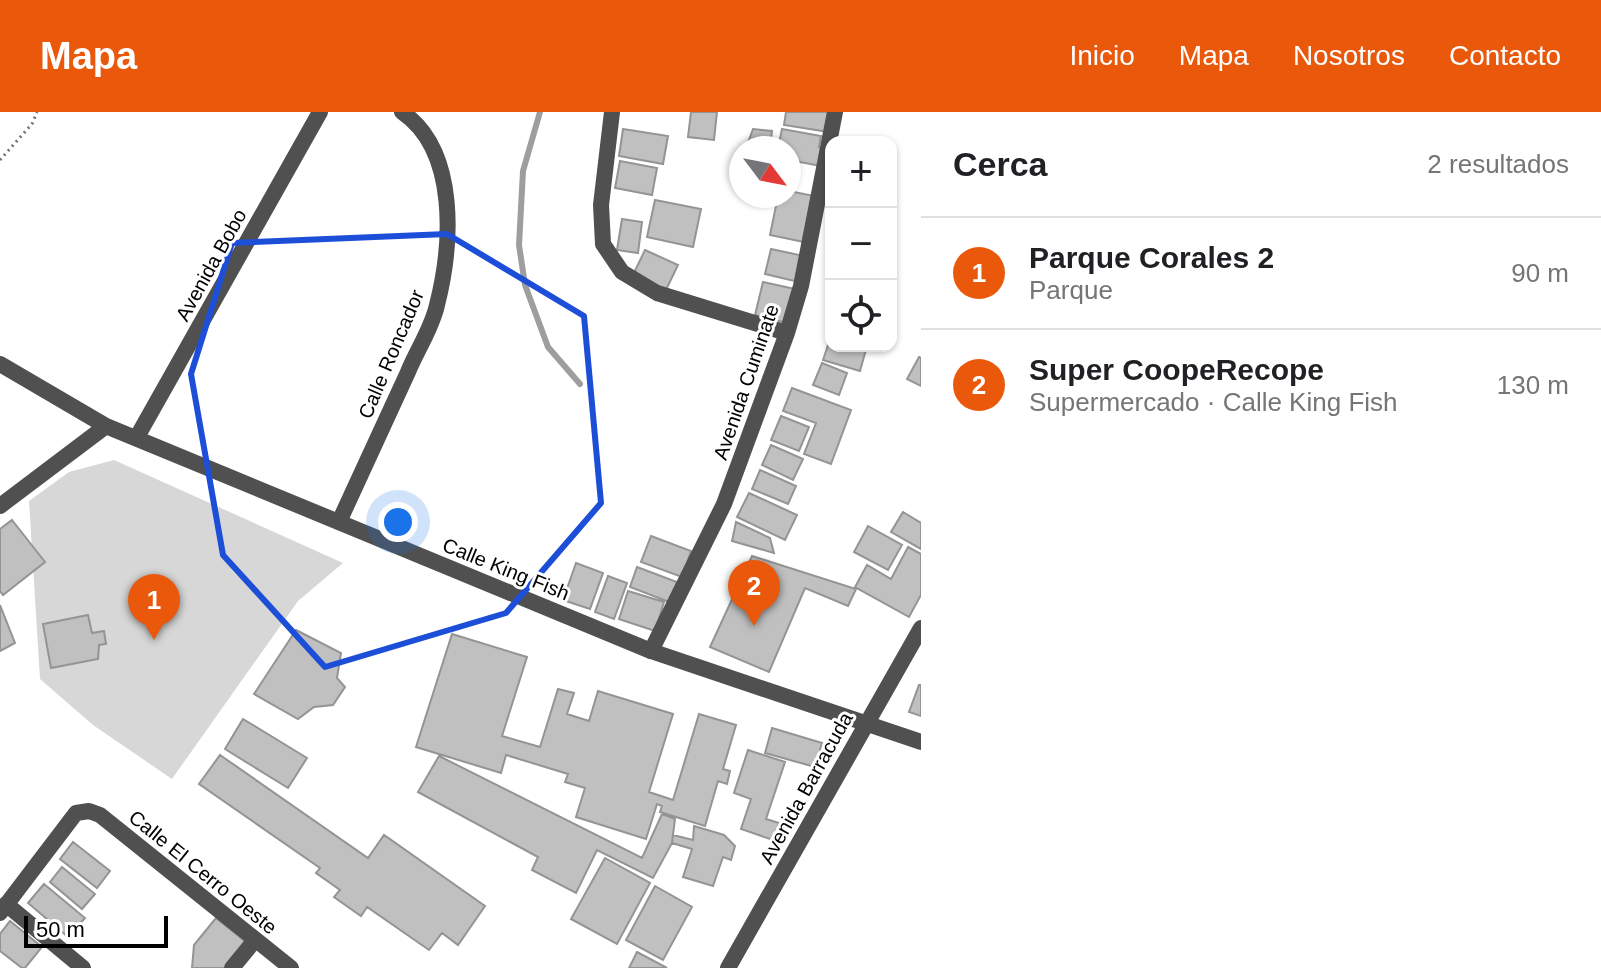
<!DOCTYPE html>
<html lang="es">
<head>
<meta charset="utf-8">
<style>
	body { margin:0; font-family:Arial,sans-serif; background:#f2f2f2; color:#202124 }
	.controls { position:absolute; right:24px; top:24px; display:grid; overflow:hidden; border-radius:16px; box-shadow:0 2px 6px #0004 }
	.controls button { width:72px; height:72px; display:grid; place-items:center; padding:0; border:0; border-bottom:2px solid #e0e0e0; background:#fff; color:#202124; font:40px sans-serif }
	.compass { position:absolute; left:729px; top:24px; width:72px; height:72px; border-radius:50%; background:#fff; box-shadow:0 2px 6px #0004; rotate:122deg }
	.scale { position:absolute; left:24px; bottom:20px; width:144px; box-sizing:border-box; padding-left:8px; border:4px solid #000; border-top:0; font-size:22px; line-height:28px; white-space:nowrap; color:#000; -webkit-text-stroke:6px #fff; paint-order:stroke }
	.you { position:absolute; left:398px; top:410px; width:28px; height:28px; margin:-20px; border:6px solid #fff; border-radius:50%; background:#1a73e8; box-shadow:0 0 0 12px #1a73e833 }
	.badge { display:grid; place-items:center; width:52px; height:52px; border-radius:50%; background:#ea580c; color:#fff; font-size:26px; font-weight:700 }
	.pin { position:absolute; translate:-50% -66px; filter:drop-shadow(0 2px 4px #0008) }
	.pin::after { content:''; position:absolute; top:42px; width:28px; height:24px; background:inherit; clip-path:polygon(0 0,100% 0,50% 100%) }
	.list { margin:0; padding:0; list-style:none }
	h2 { display:flex; justify-content:space-between; align-items:center; height:104px; margin:0; padding:0 32px; font-size:34px }
	h2 small { font-size:26px; font-weight:400; color:#757577 }
	.list li { display:grid; grid-template-columns:52px 1fr auto; gap:24px; align-items:center; box-sizing:border-box; height:112px; padding:0 32px; border-top:2px solid #e0e0e0 }
	.list b { display:block; font-size:30px; white-space:nowrap }
	.list p { margin:0; font-size:26px; white-space:nowrap; color:#757577 }
	.list em { font-size:26px; font-style:normal; color:#757577 }
	.icon { flex:none; width:44px; height:44px; fill:none; stroke:currentColor; stroke-width:2; stroke-linecap:round; stroke-linejoin:round }
	.map { position:relative; flex:none; width:921px; height:856px; overflow:hidden }
	header { display:flex; align-items:center; gap:48px; box-sizing:border-box; height:112px; padding:0 40px; background:#ea580c; color:#fff }
	header strong { font-size:38px }
	nav { display:flex; gap:44px; margin-inline-start:auto; font-size:28px }
	main { display:flex }
	aside { flex:1; background:#fff }
	.map>svg:first-child { display:block }
	.green { fill:#d7d7d7 }
	.lines { fill:none; stroke-linecap:round; stroke-linejoin:round }
	.stream { stroke:#9e9e9e; stroke-width:6 }
	.building { fill:#c0c0c0; stroke:#949494; stroke-width:2 }
	.path { stroke:#727272; stroke-width:3; stroke-dasharray:2 4; stroke-linecap:butt }
	.minor { stroke:#505050; stroke-width:16 }
	.tertiary { stroke:#505050; stroke-width:16 }
	.marked { fill:none; stroke:#1d4ed8; stroke-width:6; stroke-linejoin:round }
	.labels { text-anchor:middle; stroke-width:6; stroke-linejoin:round; paint-order:stroke }
	.street-label { font-size:20px; fill:#000; stroke:#fff }
</style>
</head>
<body>
<header>
<strong>Mapa</strong>
<nav><a>Inicio</a><a>Mapa</a><a>Nosotros</a><a>Contacto</a></nav>
</header>
<main>
<div class="map">
<svg width="921" height="856" viewBox="0 0 921 856">
	<rect width="100%" height="100%" fill="#fff"/>
	<path class="green" d="M114 348 343 451 298 489 172 667 93 613 40 567 29 389 69 360Z"/>
	<g class="lines">
		<path class="stream" d="M540 0 523 59 519 133 525 173 548 235 580 272"/>
	</g>
	<path class="building" d="M691 0H717L714 28 688 25Z
		M786 0H832L829 20 784 13Z
		M623 17 668 24 663 52 619 44Z
		M753 17 772 19 770 36H746Z
		M782 17 821 24 819 35 824 38 821 54 789 48V36H778Z
		M620 49 657 56 652 83 615 76Z
		M789 79 814 84 804 130 770 123 778 84H789Z
		M655 88 701 97 693 135 647 125Z
		M622 107 642 110 638 141 617 138Z
		M771 137 804 144 799 170 765 162Z
		M645 138 678 153 665 180 632 165Z
		M763 170 795 177 787 211 755 203Z
		M831 224V234H867L860 259 823 248Z
		M919 245 921 246V274L907 267Z
		M822 251 847 261 839 283 813 273Z
		M792 276 851 298 831 352 804 342 816 311 783 299Z
		M781 304 809 315 799 339 771 328Z
		M771 333 803 347 793 368 762 353Z
		M760 358 796 374 788 392 752 377Z
		M749 381 797 403 785 428 737 405Z
		M903 400 921 411V437L891 420Z
		M12 408 45 450 3 483 0 479V417Z
		M736 410 770 426 774 441 732 429Z
		M868 414 902 433 888 458 854 440Z
		M651 424 691 439 682 465 641 450Z
		M908 435 921 442V483L909 505 855 475 867 453 891 467Z
		M752 444 856 477 848 494 805 476 769 560 710 535Z
		M576 451 603 461 590 497 563 488Z
		M637 455 677 470 669 490 630 475Z
		M608 464 627 471 614 507 595 500Z
		M628 479 664 490 655 519 619 507Z
		M0 493 15 531 0 539Z
		M88 503 92 521 104 519 106 532 99 533 98 547 51 556 43 512Z
		M296 518 341 541 337 566 345 575 333 593 314 595 298 607 254 582Z
		M452 522 527 545 502 624 540 635 558 577 574 581 567 602 589 609 598 579 673 602 649 680 673 688 699 602 736 613 723 657 730 659 727 672 718 669 705 714 660 700 662 694 657 692 646 727 576 705 585 676 565 670 568 662 506 643 501 661 416 635Z
		M919 573H921V604L909 600Z
		M243 607 307 646 288 676 225 637Z
		M772 616 822 631 815 655 765 641Z
		M748 638 785 650 766 707 779 711 773 728 741 717 751 687 734 681Z
		M220 643 368 746 384 723 485 794 458 833 442 821 429 838 367 795 361 804 334 785 340 778 316 761 320 756 199 672Z
		M439 644 642 746 662 702 675 707 672 731 653 766 597 738 576 781 532 758 538 745 418 680Z
		M694 714 724 723 735 734 731 748 723 745 713 774 683 765 692 737 672 731 673 723 693 728Z
		M73 730 110 759 97 776 60 747Z
		M605 746 650 771 617 832 571 807Z
		M62 755 95 782 82 797 50 770Z
		M44 772 85 806 68 825 28 791Z
		M655 774 692 795 663 848 626 828Z
		M216 806 246 830 225 856H192L194 833Z
		M10 809 42 835 25 856H22L0 839V822Z
		M637 840 667 856H629Z"/>
	<g class="lines">
		<path class="path" d="M0 48 32 12 37 0"/>
		<path class="minor" d="M612 0 601 93 603 132 622 160 657 181 787 221
			M137 325 320 0
			M339 410C362 360 385 310 408 260 417 238 432 216 437 193 452 134 459 39 402 0
			M651 539 724 392 787 221 801 174 835 0
			M6 792 83 856
			M0 801 76 701 89 699 100 703 291 856
			M232 856 255 828"/>
		<path class="tertiary" d="M0 252 106 314 651 539 921 630
			M0 394 106 314
			M728 856 921 516"/>
	</g>
	<path class="marked" d="M447 122 584 204 601 391 506 501 325 555 223 443 191 262 232 131Z"/>
	<g class="labels">
		<g class="street-label">
			<text transform="translate(211 153) rotate(-61)" y="7">Avenida Bobo</text>
			<text transform="translate(391 242) rotate(-67)" y="7">Calle Roncador</text>
			<text transform="translate(746 270) rotate(-71)" y="7">Avenida Cuminate</text>
			<text transform="translate(506 457) rotate(22)" y="7">Calle King Fish</text>
			<text transform="translate(806 676) rotate(-61)" y="7">Avenida Barracuda</text>
			<text transform="translate(203 760) rotate(39)" y="7">Calle El Cerro Oeste</text>
		</g>
	</g>
</svg>
<div class="controls">
<button>+</button>
<button>−</button>
<button><svg class="icon" aria-label="locate" viewBox="0 0 24 24"><circle cx="12" cy="12" r="6"/><path d="M12 2v4M12 18v4M2 12h4M18 12h4"/></svg></button>
</div>
<svg class="compass" viewBox="-18 -18 36 36"><path d="M0-13l5 13h-10z" fill="#e53935"/><path d="M0 13l5-13h-10z" fill="#757577"/></svg>
<div class="scale">50 m</div>
<div class="you"></div>
<div class="pin badge" style="left:154px;top:528px">1</div>
<div class="pin badge" style="left:754px;top:514px">2</div>
</div>
<aside>
<h2>Cerca<small>2 resultados</small></h2>
<ul class="list">
<li><span class="badge">1</span><div><b>Parque Corales 2</b><p>Parque</p></div><em>90 m</em></li>
<li><span class="badge">2</span><div><b>Super CoopeRecope</b><p>Supermercado · Calle King Fish</p></div><em>130 m</em></li>
</ul>
</aside>
</main>
</body>
</html>
